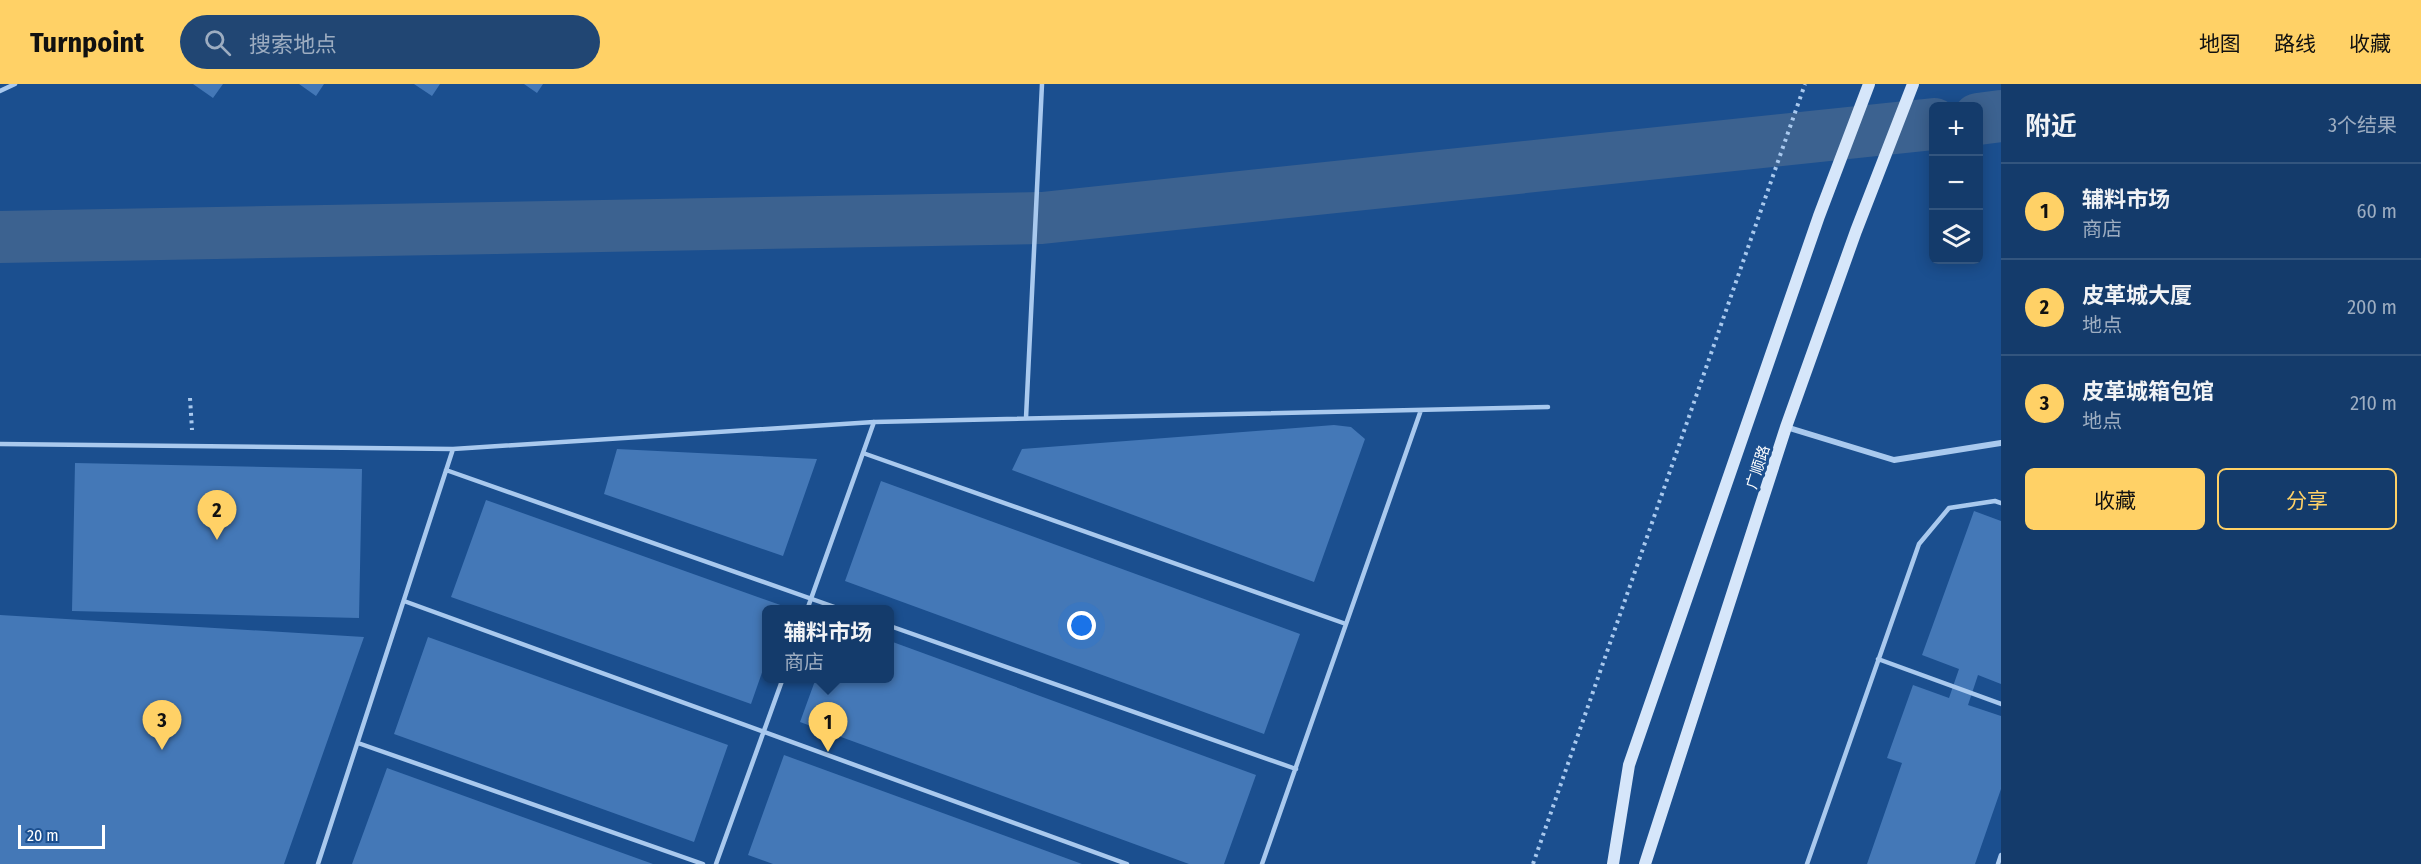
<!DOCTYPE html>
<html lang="zh">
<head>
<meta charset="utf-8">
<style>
	body { margin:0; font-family:"Fira Sans Condensed","Noto Sans SC",sans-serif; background:#214673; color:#f1f3f6 }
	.controls { position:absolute; right:18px; top:18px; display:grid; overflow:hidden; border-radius:9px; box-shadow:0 3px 15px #0003 }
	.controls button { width:54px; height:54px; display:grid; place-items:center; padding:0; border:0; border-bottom:2px solid #33557e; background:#143b6b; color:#f1f3f6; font:30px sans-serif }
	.scale { position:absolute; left:18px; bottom:15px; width:87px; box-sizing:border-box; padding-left:6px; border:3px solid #fff; border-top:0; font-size:16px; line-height:21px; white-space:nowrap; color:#fff; -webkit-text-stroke:4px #1b4f8f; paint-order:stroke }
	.you { position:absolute; left:1082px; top:542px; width:21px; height:21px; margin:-15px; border:4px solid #fff; border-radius:50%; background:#1a73e8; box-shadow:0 0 0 9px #1a73e833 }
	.badge { display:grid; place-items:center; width:39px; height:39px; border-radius:50%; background:#ffd166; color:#111; font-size:20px; font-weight:700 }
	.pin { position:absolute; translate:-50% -50px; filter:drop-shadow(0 2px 3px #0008) }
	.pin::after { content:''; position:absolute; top:32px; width:21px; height:18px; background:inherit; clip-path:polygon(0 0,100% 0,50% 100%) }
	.popup { position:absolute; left:762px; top:521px; width:132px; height:78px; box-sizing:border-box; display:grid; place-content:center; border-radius:9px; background:#143b6b; filter:drop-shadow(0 2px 4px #0005); font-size:20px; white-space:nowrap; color:#9dadc1 }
	.popup b { font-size:22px; color:#f1f3f6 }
	.popup::after { content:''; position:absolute; left:50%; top:100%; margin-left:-12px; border:12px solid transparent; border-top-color:#143b6b }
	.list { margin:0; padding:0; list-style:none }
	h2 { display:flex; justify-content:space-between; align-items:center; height:78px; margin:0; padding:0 24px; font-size:26px }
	h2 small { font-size:20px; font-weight:400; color:#9dadc1 }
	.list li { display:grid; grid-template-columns:39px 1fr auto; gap:18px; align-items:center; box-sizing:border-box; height:96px; padding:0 24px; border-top:2px solid #33557e }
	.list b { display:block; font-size:22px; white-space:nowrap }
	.list p { margin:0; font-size:20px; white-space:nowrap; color:#9dadc1 }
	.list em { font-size:20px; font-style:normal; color:#9dadc1 }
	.actions { display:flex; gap:12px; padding:18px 24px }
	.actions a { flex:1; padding:14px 0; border:2px solid #ffd166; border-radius:9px; text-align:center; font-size:21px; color:#ffd166 }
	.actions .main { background:#ffd166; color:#111 }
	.icon { flex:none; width:33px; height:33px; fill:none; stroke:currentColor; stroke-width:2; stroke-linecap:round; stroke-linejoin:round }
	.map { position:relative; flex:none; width:2001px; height:780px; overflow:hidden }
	header { display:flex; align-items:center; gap:36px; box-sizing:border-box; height:84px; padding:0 30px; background:#ffd166; color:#111 }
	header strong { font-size:28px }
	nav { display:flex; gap:33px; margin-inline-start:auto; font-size:21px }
	.search { width:420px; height:54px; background:#214673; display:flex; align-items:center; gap:15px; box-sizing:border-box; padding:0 21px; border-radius:33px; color:#9dadc1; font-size:22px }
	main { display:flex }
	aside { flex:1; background:#143b6b }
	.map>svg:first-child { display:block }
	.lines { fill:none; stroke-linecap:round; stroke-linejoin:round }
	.river { stroke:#3c6290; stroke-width:52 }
	.building { fill:#4478b7 }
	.path { stroke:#a9c9ee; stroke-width:4; stroke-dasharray:3 4.5; stroke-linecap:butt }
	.lane { stroke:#a9c9ee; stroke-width:4.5 }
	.street { stroke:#a9c9ee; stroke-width:6 }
	.secondary { stroke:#d6e6fa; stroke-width:12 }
	.labels { text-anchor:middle; stroke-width:6; stroke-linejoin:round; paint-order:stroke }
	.street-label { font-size:15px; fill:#fff; stroke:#1b4f8f }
</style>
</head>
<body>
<header>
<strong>Turnpoint</strong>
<div class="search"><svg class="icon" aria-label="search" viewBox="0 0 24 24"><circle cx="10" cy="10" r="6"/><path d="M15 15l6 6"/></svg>搜索地点</div>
<nav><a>地图</a><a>路线</a><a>收藏</a></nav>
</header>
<main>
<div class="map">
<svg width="2001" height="780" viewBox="0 0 2001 780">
	<rect width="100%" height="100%" fill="#1b4f8f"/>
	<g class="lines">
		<path class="river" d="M1978 35 2001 32
			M0 153 1042 134 1934 40"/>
	</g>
	<path class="building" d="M193 0H223L213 14Z
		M299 0H324L316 12Z
		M414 0H440L432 12Z
		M524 0H543L537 9Z
		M1334 341 1351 343 1365 355 1314 498 1012 386 1022 365Z
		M617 365 817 375 783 472 604 410Z
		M75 379 362 385 359 534 72 527Z
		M881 397 1300 550 1264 650 845 497Z
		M486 416 786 523 785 526H766V577L751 620 451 513Z
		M1974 427 2001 437V600L1978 591 1968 621 2001 632V705L1975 780H1867L1902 679 1887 674 1913 601 1949 614 1959 585 1922 571Z
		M0 531 364 553 284 780H0Z
		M428 553 728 661 694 758 394 650Z
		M890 557 1256 691 1224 780H1189L800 638 816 594H890Z
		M784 671 1082 780H773L748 771Z
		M387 684 653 780H352Z"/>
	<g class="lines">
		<path class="path" d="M190 314 192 346
			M1533 780 1805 0"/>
		<path class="lane" d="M0 7 15 0
			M1026 334 1042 0
			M0 360 453 365 874 338 1548 323
			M863 369 1346 540
			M446 386 843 526
			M404 517 1127 780
			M807 526 874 338
			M890 542 1296 685
			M1878 575 2001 620
			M358 659 703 780
			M318 780 453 365
			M716 780 783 594
			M1262 780 1421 326
			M1807 780 1919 460 1949 424 1995 417 2001 419
			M1998 780 2001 771"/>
		<path class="street" d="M1786 343 1894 376 2001 359"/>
		<path class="secondary" d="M1613 780 1629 681 1819 132 1869 0
			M1645 780 1786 343 1856 147 1913 0"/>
	</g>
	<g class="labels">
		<g class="street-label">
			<text transform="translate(1758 383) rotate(-72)" y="5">广顺路</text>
		</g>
	</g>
</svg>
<div class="controls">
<button>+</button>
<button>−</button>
<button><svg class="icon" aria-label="layers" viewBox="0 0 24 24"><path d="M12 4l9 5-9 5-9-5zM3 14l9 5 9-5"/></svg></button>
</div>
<div class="scale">20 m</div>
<div class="you"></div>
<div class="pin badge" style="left:828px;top:668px">1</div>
<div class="popup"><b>辅料市场</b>商店</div>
<div class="pin badge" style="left:217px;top:456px">2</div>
<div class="pin badge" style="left:162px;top:666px">3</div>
</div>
<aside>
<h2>附近<small>3个结果</small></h2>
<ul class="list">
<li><span class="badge">1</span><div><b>辅料市场</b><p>商店</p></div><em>60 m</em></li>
<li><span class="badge">2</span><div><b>皮革城大厦</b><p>地点</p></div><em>200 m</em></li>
<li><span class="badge">3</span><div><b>皮革城箱包馆</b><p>地点</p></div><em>210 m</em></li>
</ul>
<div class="actions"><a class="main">收藏</a><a>分享</a></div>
</aside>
</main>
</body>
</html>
